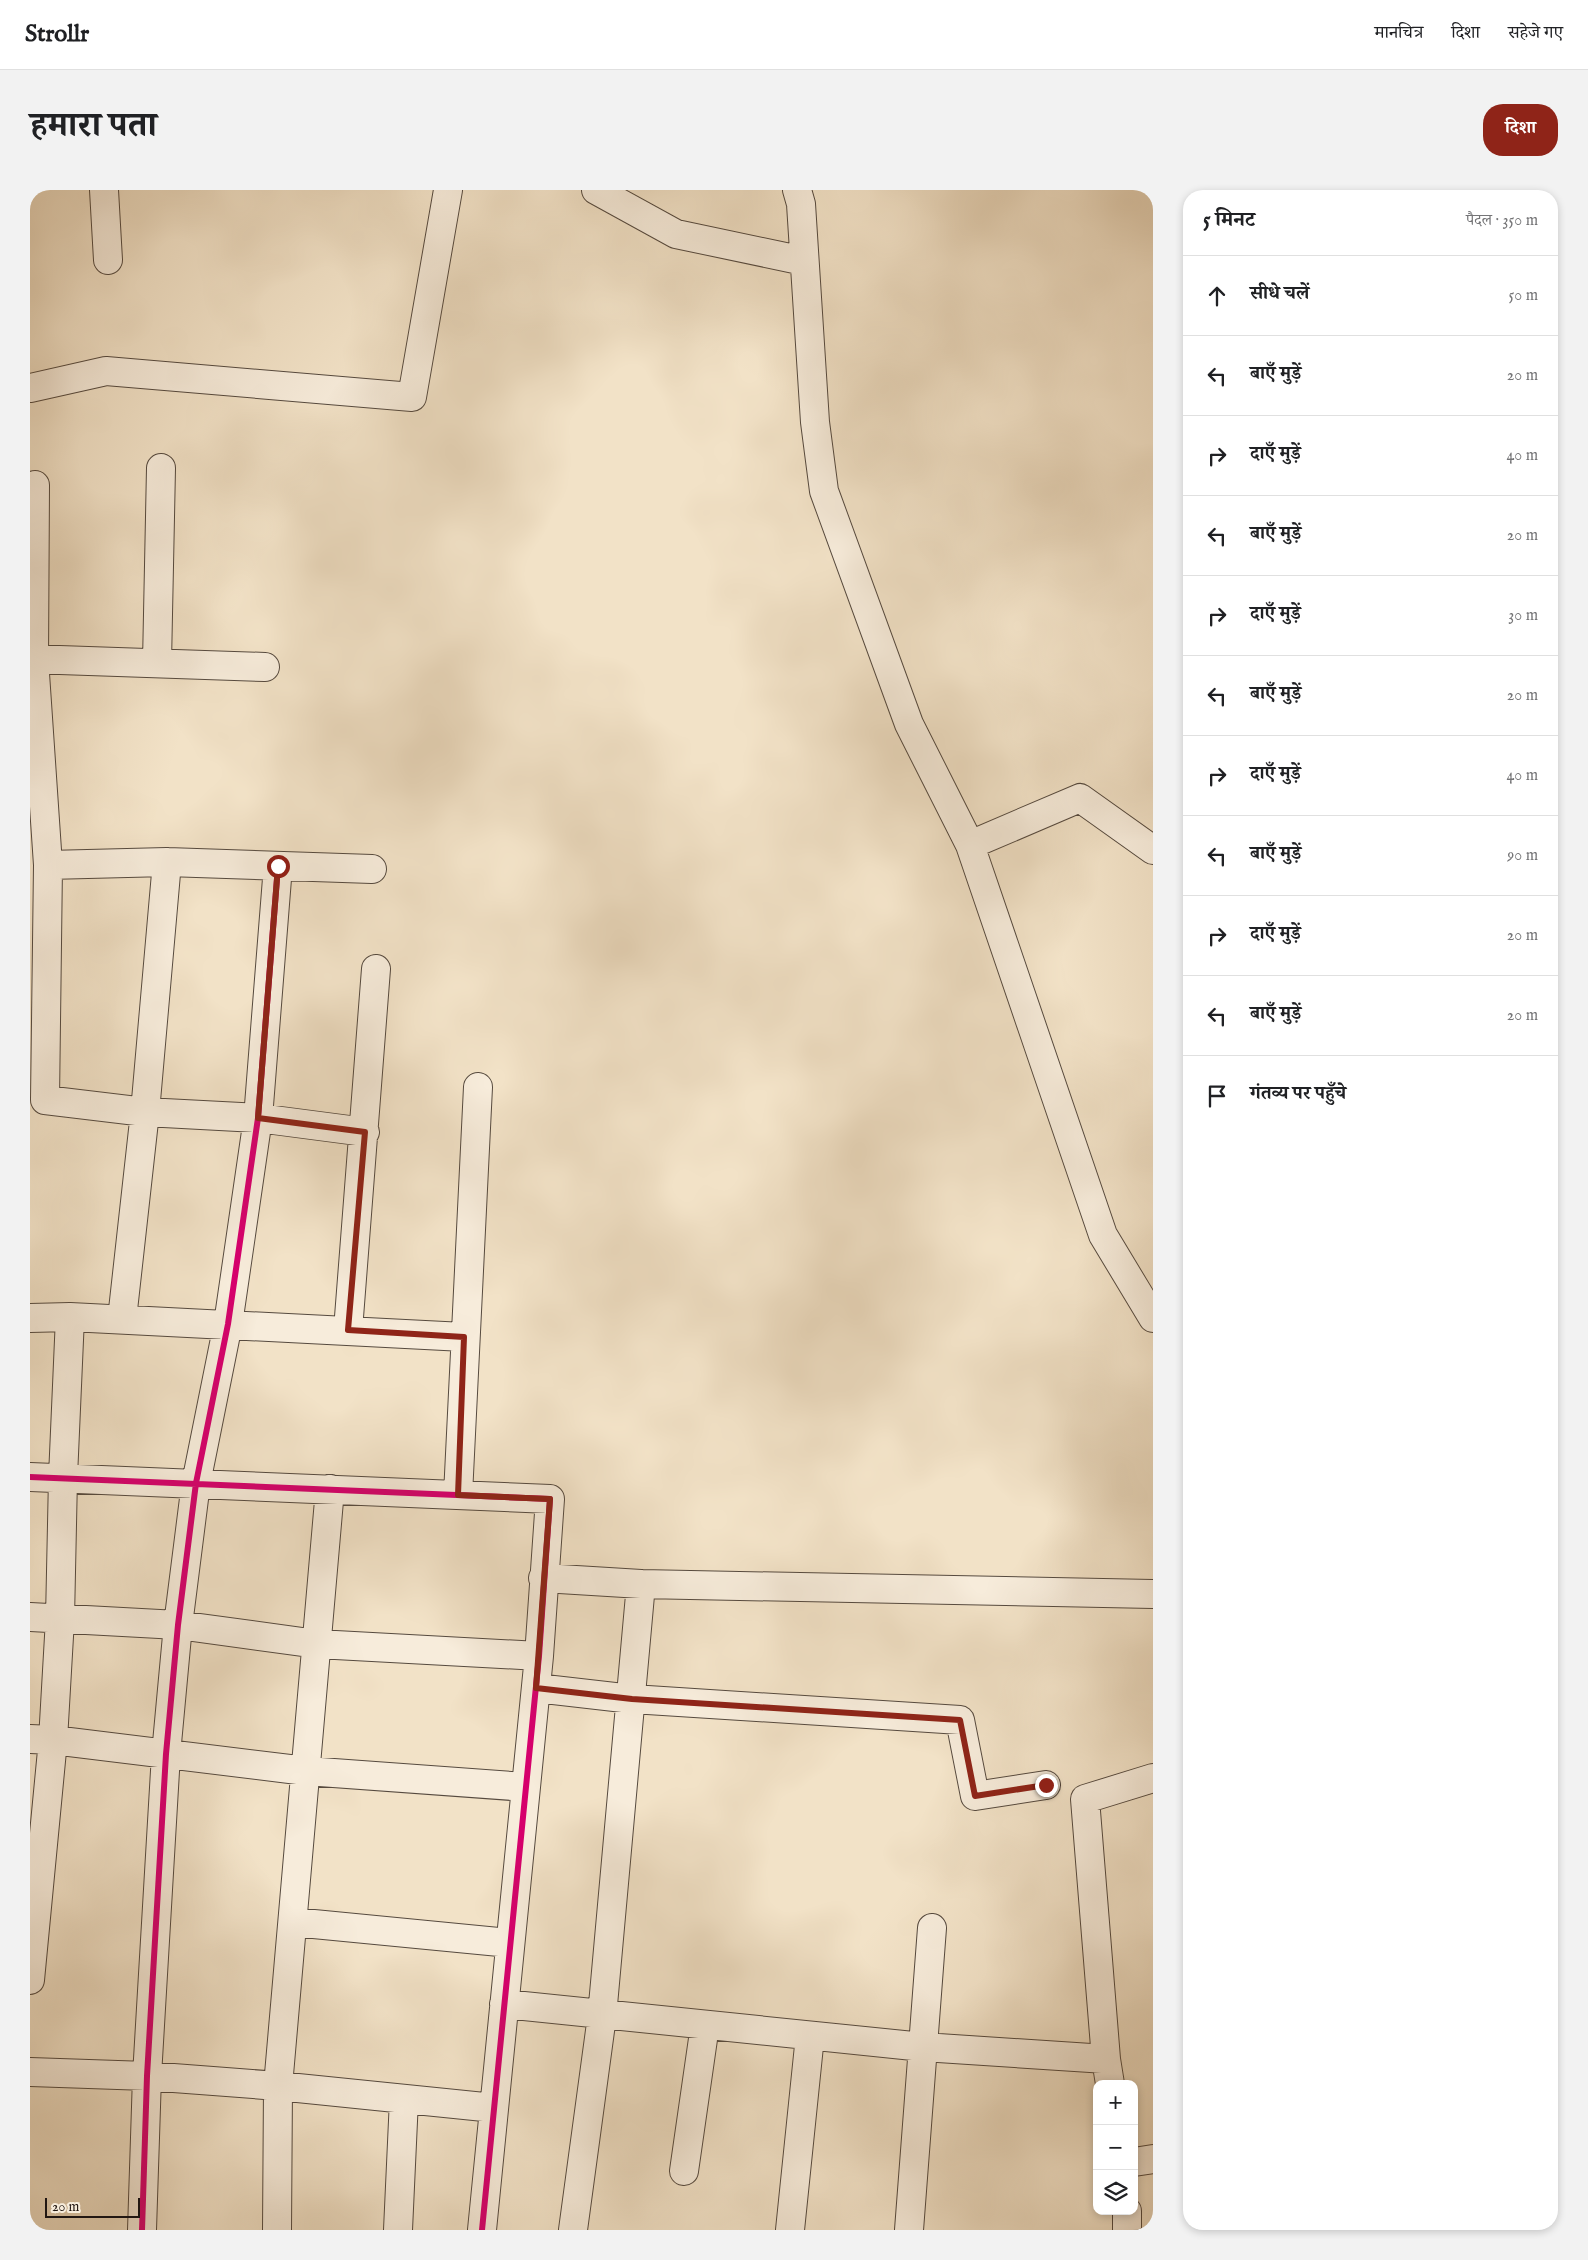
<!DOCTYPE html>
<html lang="hi">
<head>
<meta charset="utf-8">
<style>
	body { margin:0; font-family:"IM FELL English","Noto Serif Devanagari",serif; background:#f2f2f2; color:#202124 }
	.controls { position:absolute; right:15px; bottom:15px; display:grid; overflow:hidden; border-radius:10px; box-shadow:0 2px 8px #0003 }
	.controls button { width:45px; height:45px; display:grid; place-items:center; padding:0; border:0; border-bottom:1px solid #e0e0e0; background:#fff; color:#202124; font:25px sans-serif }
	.scale { position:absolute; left:15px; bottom:12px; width:95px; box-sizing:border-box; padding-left:5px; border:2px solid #221712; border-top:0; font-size:14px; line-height:18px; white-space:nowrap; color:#221712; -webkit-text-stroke:4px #f7ecdb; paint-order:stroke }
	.stop { position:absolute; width:15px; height:15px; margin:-11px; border:4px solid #8f2418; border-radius:50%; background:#fff }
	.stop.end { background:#8f2418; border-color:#fff; box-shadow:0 1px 5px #0008 }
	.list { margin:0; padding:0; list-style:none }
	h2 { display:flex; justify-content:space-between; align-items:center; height:65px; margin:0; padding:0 20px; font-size:21px }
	h2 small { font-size:16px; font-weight:400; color:#757577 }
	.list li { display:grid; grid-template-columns:32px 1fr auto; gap:15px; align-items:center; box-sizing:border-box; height:80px; padding:0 20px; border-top:1px solid #e0e0e0 }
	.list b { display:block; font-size:19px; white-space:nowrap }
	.list em { font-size:16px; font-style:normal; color:#757577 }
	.icon { flex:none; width:28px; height:28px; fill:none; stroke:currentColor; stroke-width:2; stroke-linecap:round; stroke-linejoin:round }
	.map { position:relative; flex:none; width:1123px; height:2040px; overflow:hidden; border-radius:20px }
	header { display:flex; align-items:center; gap:30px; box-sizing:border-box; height:70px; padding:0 25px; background:#fff; border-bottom:1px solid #e0e0e0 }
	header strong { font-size:24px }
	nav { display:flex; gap:28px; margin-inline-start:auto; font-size:18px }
	.intro { display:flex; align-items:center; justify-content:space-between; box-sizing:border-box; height:120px; padding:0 30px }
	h1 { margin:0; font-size:35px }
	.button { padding:12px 22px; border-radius:20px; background:#8f2418; color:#fff; font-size:18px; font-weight:700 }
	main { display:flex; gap:30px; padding:0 30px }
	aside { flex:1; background:#fff; border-radius:20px; box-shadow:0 2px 8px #0003 }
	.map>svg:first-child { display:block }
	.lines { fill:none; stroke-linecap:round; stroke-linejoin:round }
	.minor-casing { stroke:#564a3f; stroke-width:30 }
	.minor { stroke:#f7ecdb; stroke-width:28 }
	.cycleway-casing { stroke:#f7ecdb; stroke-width:9 }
	.cycleway { stroke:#d6006c; stroke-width:6 }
	.route { stroke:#8f2418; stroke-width:6 }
</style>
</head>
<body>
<header>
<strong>Strollr</strong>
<nav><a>मानचित्र</a><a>दिशा</a><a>सहेजे गए</a></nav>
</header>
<div class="intro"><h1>हमारा पता</h1><a class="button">दिशा</a></div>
<main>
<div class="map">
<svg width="1123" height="2040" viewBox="0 0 1123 2040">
	<rect width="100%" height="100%" fill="#f2e2c7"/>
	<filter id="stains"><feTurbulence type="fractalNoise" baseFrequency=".004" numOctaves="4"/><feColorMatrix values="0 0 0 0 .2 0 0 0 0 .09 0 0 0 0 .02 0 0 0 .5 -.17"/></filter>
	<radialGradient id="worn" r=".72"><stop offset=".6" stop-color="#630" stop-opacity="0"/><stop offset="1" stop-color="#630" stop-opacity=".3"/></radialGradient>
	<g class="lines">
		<defs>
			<path id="minor" d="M74 0 78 70
				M566 0 646 44 774 71
				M767 0 771 14 785 232 794 301 879 534 940 655 1073 1045 1123 1128
				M0 198 76 181 382 207 418 0
				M5 295 4 469 18 675 15 910 115 922 228 928 335 942
				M0 469 235 477
				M127 473 131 278
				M940 655 1050 608 1123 660
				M18 675 137 672 342 679
				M0 1128 40 1127 434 1147
				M92 1129 115 922 137 672
				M318 1140 346 779
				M0 1287 520 1309 509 1466 452 2040
				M428 1305 448 897
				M513 1388 611 1394 1123 1404
				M0 1427 148 1435 287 1454 509 1466
				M506 1498 602 1509 930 1530 945 1606 1016 1595
				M0 1549 23 1550 276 1581 496 1597
				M263 1732 480 1753
				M0 1790 23 1550 30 1429 33 1287 40 1127
				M474 1814 893 1857 1076 1869
				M0 1882 117 1886 248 1896 464 1918
				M1080 1894 1076 1869 1055 1609 1123 1588
				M1104 1972 1123 1969
				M654 1981 675 1835
				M1097 2021V2040
				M112 2040 117 1886 136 1564 148 1435 166 1293 198 1134 228 928 248 676
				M247 2040 248 1896 300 1299
				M368 2040 374 1909
				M543 2040 572 1826 611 1394
				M760 2040 780 1846
				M879 2040 902 1738"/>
		</defs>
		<use href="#minor" class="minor-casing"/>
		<use href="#minor" class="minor"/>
		<defs>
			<path id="cycleway" d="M0 1287 520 1309 509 1466 452 2040
				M112 2040 117 1886 136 1564 148 1435 166 1293 198 1134 228 928 248 676"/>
		</defs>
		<use href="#cycleway" class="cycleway-casing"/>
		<use href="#cycleway" class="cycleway"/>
	</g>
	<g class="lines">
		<path class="route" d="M248 676 228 928 335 942 318 1140 434 1147 428 1305 520 1309 506 1498 602 1509 930 1530 945 1606 1016 1595"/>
	</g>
	<rect width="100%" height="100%" filter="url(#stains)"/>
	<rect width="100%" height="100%" fill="url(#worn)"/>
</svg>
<div class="controls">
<button>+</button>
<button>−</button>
<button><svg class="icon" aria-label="layers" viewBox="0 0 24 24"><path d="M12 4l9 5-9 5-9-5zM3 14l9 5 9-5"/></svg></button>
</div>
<div class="scale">20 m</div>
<div class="stop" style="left:248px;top:676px"></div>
<div class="stop end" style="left:1016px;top:1595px"></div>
</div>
<aside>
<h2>5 मिनट<small>पैदल · 350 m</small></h2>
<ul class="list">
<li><svg class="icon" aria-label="ahead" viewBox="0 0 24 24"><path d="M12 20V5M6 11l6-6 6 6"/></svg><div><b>सीधे चलें</b></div><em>50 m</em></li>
<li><svg class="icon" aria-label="left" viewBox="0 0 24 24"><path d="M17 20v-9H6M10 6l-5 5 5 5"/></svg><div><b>बाएँ मुड़ें</b></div><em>20 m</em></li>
<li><svg class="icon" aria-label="right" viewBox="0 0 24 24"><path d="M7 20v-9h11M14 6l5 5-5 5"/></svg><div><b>दाएँ मुड़ें</b></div><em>40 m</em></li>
<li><svg class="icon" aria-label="left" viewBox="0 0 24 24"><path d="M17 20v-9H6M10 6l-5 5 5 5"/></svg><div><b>बाएँ मुड़ें</b></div><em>20 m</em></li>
<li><svg class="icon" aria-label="right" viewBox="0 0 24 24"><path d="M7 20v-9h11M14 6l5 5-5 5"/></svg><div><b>दाएँ मुड़ें</b></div><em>30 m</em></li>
<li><svg class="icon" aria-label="left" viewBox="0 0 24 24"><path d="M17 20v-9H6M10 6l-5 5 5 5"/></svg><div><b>बाएँ मुड़ें</b></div><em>20 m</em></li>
<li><svg class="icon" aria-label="right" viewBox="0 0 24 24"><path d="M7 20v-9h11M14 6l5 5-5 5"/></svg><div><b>दाएँ मुड़ें</b></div><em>40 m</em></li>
<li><svg class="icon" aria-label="left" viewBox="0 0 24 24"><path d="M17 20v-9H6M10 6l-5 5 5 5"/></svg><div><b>बाएँ मुड़ें</b></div><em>90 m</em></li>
<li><svg class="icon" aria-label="right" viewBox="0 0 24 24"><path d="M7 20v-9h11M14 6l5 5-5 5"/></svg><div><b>दाएँ मुड़ें</b></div><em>20 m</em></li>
<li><svg class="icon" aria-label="left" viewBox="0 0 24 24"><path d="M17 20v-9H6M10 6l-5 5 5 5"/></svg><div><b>बाएँ मुड़ें</b></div><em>20 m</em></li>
<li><svg class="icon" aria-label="arrive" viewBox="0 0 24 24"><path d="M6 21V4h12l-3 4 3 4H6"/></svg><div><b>गंतव्य पर पहुँचे</b></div></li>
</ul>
</aside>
</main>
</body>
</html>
